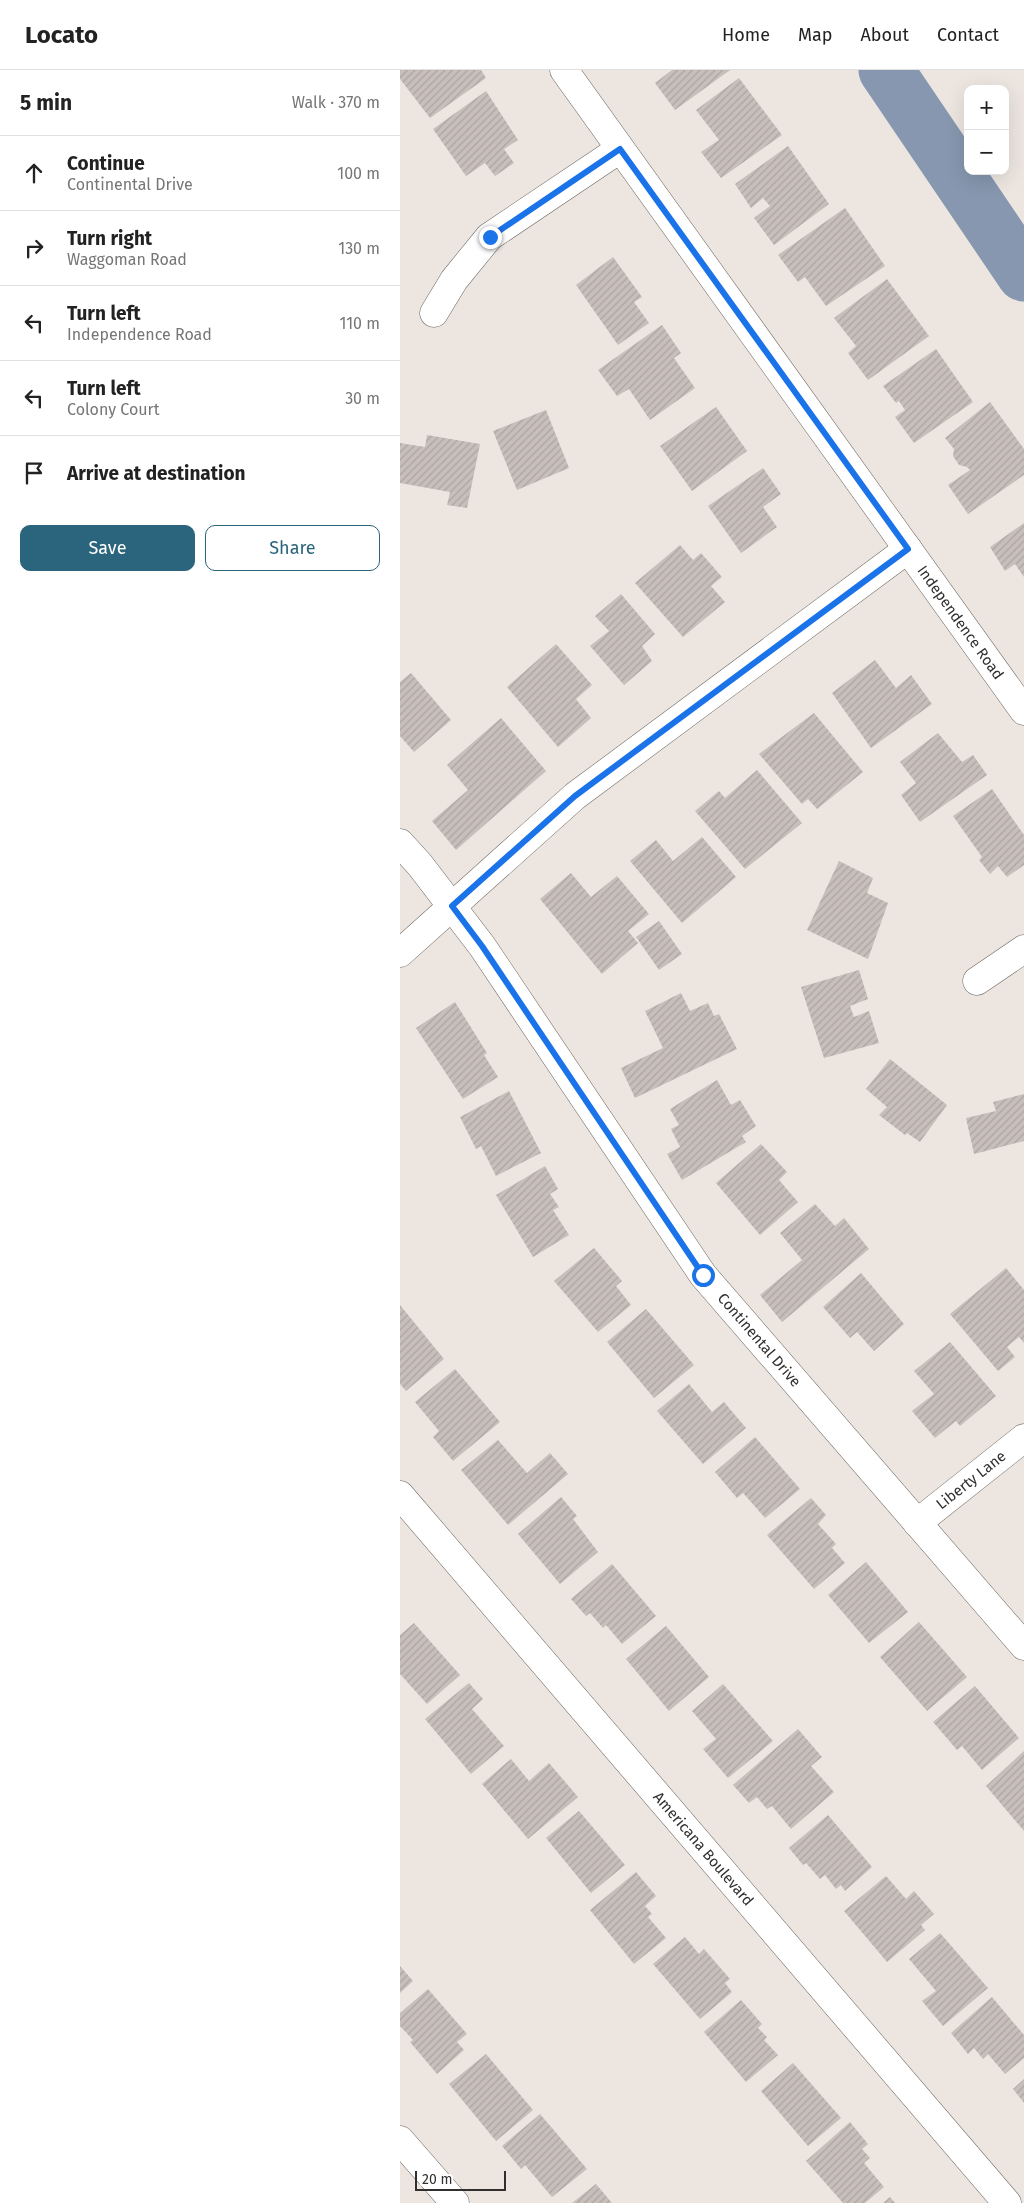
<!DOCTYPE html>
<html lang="en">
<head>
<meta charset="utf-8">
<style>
	body { margin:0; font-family:"Fira Sans",sans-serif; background:#f2f2f2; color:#222 }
	.controls { position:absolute; right:15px; top:15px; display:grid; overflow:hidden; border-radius:10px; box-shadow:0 5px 20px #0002 }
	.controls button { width:45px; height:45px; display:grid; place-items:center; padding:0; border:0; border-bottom:1px solid #e0e0e0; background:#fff; color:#222; font:25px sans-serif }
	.scale { position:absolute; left:15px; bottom:12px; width:91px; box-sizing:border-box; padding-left:5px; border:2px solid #32302e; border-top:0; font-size:14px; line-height:18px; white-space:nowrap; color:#32302e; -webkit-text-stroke:4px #fff; paint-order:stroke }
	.stop { position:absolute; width:15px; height:15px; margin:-11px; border:4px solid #1a73e8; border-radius:50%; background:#fff }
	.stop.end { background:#1a73e8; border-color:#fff; box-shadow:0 1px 5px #0008 }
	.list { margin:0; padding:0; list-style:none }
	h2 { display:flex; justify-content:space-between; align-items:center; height:65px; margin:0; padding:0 20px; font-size:21px }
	h2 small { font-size:16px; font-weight:400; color:#767676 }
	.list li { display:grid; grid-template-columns:32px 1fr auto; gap:15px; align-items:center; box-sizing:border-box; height:75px; padding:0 20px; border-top:1px solid #e0e0e0 }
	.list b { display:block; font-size:19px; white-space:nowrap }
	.list p { margin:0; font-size:16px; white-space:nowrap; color:#767676 }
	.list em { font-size:16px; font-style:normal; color:#767676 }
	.actions { display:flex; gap:10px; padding:15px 20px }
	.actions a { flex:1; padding:11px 0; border:1px solid #2a647d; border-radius:10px; text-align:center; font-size:18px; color:#2a647d }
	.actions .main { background:#2a647d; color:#fff }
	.icon { flex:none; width:28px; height:28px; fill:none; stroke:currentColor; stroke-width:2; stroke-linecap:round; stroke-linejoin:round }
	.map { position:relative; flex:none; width:624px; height:2133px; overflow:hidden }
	header { display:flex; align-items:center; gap:30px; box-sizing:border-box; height:70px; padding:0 25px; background:#fff; border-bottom:1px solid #e0e0e0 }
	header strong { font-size:24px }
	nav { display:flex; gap:28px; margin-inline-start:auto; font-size:18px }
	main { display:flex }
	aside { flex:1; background:#fff }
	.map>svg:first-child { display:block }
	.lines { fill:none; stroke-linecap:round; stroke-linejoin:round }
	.river { stroke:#8697af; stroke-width:55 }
	.building { fill:url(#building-hatch) }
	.street-casing { stroke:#6c6661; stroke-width:29 }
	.street { stroke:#fff; stroke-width:28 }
	.route { stroke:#1a73e8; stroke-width:6 }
	.labels { text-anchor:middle; stroke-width:4; stroke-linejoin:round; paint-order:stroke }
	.street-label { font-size:15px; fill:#32302e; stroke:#fff }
</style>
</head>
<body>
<header>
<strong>Locato</strong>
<nav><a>Home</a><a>Map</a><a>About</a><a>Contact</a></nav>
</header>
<main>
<aside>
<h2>5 min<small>Walk · 370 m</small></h2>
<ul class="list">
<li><svg class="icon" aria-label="ahead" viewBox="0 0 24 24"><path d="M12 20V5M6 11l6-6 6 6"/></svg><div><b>Continue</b><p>Continental Drive</p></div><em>100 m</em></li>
<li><svg class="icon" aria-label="right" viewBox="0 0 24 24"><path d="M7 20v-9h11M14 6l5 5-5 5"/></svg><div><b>Turn right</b><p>Waggoman Road</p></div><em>130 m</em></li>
<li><svg class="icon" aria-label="left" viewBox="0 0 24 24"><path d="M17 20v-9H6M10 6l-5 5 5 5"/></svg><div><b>Turn left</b><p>Independence Road</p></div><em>110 m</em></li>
<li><svg class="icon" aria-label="left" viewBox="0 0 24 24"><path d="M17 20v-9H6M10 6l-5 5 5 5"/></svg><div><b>Turn left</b><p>Colony Court</p></div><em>30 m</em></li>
<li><svg class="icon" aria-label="arrive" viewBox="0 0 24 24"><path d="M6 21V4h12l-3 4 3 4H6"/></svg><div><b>Arrive at destination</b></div></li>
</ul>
<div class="actions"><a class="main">Save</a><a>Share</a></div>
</aside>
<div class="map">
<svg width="624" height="2133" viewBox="0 0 624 2133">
	<defs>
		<pattern id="building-hatch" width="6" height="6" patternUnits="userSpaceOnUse" patternTransform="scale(1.25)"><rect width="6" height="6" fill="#c8bfbb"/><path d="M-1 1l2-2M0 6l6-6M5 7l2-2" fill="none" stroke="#aca4a1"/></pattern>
	</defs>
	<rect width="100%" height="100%" fill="#ede6e0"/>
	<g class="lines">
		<path class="river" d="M486 0 624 204"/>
	</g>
	<path class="building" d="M0 0H81L86 8 30 48 0 9Z
		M272 0H330L275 40 255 13Z
		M339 8 382 65 321 108 301 82 319 70 296 40Z
		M86 21 118 70 104 79 114 93 95 106 85 93 66 106 33 59Z
		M388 76 429 134 374 175 354 148 370 136 363 128 351 138 335 114Z
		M445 138 485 196 426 236 405 207 398 212 378 185Z
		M213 187 242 227 234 232 249 253 218 275 176 215Z
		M487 209 529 266 468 310 448 283 456 276 434 248Z
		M262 255 281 283 274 288 295 318 250 350 229 319 217 326 198 300Z
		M536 279 573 332 514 373 495 347 505 340 499 331 496 333 483 316Z
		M590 332 624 379V405L568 444 548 415 570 400 567 397 559 395 553 386 554 379 545 368Z
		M316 337 347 381 292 421 260 376Z
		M146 340 169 398 117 420 93 361Z
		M27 365 80 374 67 438 47 435 50 422 0 413V373L25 377Z
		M363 398 381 424 363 437 377 457 341 483 308 436Z
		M624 453V507L615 494 605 501 590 477Z
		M280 475 293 490 301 483 322 507 311 516 325 532 283 567 235 513Z
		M221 524 255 564 242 576 252 591 224 615 190 576 209 561 195 546Z
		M156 574 192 615 176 629 191 648 158 677 107 617Z
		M475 590 496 618 511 605 532 634 471 678 432 623Z
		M11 603 51 650 14 682 0 666V612Z
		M414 643 463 702 417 739 408 729 402 734 359 684Z
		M101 648 146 701 56 780 32 751 68 720 47 695Z
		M538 663 562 692 573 685 587 705 520 752 501 725 516 713 500 692Z
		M357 700 402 753 345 799 295 741 319 721 325 728Z
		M592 719 624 765V795L607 807 598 796 590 804 579 790 582 787 553 746Z
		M302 767 336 807 282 853 230 791 256 770 273 791Z
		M439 791 473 808 467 823 488 833 468 889 407 860Z
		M171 803 191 827 217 806 249 844 228 861 238 873 202 904 140 829Z
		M259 851 282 884 259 900 236 867Z
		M459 900 468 929 450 936 454 947 469 941 479 973 424 988 401 917Z
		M281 923 290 941 308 933 314 946 319 944 337 979 235 1028 221 998 263 978 245 941Z
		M55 932 87 983 84 985 98 1007 63 1029 16 958Z
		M490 989 547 1035 520 1072 507 1063 505 1065 479 1045 487 1037 466 1019Z
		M317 1010 331 1035 340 1030 356 1056 342 1066 346 1072 282 1110 267 1084 280 1077 271 1059 279 1055 270 1039Z
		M109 1021 141 1083 96 1106 81 1076 76 1079 60 1047Z
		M624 1024V1071L574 1084 566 1048 596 1041 593 1032Z
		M361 1074 387 1102 379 1110 398 1132 360 1165 316 1113Z
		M145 1096 158 1119 150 1124 159 1137 153 1140 169 1165 133 1187 96 1125Z
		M415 1134 435 1156 444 1148 469 1179 382 1252 360 1225 402 1190 380 1163Z
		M194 1178 222 1211 216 1216 231 1235 198 1262 154 1211Z
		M606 1198 624 1220V1273L619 1267 607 1277 615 1287 598 1301 550 1244Z
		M461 1203 504 1254 474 1281 457 1262 450 1268 423 1237Z
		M0 1235 44 1289 6 1321 0 1314Z
		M246 1239 294 1295 254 1328 207 1272Z
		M550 1272 596 1326 560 1356 556 1351 535 1368 512 1341 534 1324 514 1301Z
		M55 1299 100 1352 53 1391 33 1367 39 1361 15 1332Z
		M289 1314 312 1342 324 1332 346 1358 303 1394 257 1341Z
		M355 1367 400 1419 365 1448 343 1423 337 1428 315 1402Z
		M98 1370 127 1403 150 1383 168 1404 108 1455 61 1400Z
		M161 1427 177 1446 173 1449 198 1482 160 1514 118 1464Z
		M411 1428 426 1445 418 1454 436 1474 432 1478 445 1493 414 1519 367 1465Z
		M466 1492 508 1542 469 1573 428 1525Z
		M212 1494 256 1546 222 1574 206 1555 203 1558 190 1543 186 1546 171 1529Z
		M519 1552 567 1607 527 1641 480 1587Z
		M14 1553 60 1605 27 1634 0 1604V1565Z
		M266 1556 309 1607 269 1641 226 1589Z
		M69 1613 83 1629 72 1639 104 1676 71 1704 25 1649Z
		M323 1614 373 1671 328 1708 303 1679 316 1669 292 1641Z
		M575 1616 619 1668 582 1700 562 1676 557 1680 533 1652Z
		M398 1659 422 1687 411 1696 434 1722 391 1759 372 1736 367 1739 357 1727 349 1733 333 1715Z
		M624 1681V1761L586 1716Z
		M111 1689 129 1711 149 1693 178 1727 128 1769 82 1714Z
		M179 1741 225 1795 191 1823 146 1768Z
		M428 1745 472 1797 445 1821 441 1815 436 1819 425 1805 420 1809 406 1793 403 1795 389 1778Z
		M236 1802 256 1826 245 1836 252 1844 248 1847 266 1868 234 1894 190 1840Z
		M486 1806 506 1829 514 1821 534 1844 521 1855 525 1860 487 1892 444 1841Z
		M540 1863 588 1918 543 1956 522 1931 536 1921 509 1889Z
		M285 1867 299 1884 304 1879 330 1909 325 1913 332 1922 300 1949 253 1894Z
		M0 1896 13 1911 0 1923Z
		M28 1919 67 1964 57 1972 64 1980 37 2004 10 1972 13 1970 0 1956V1943Z
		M592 1927 624 1965V1988L605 2004 588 1984 583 1989 574 1978 568 1984 551 1963Z
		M341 1930 362 1954 358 1958 367 1967 364 1970 378 1985 346 2012 304 1962Z
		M86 1984 133 2040 96 2071 49 2014Z
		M393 1993 441 2048 408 2076 361 2021Z
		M624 2009V2033L613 2019Z
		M140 2044 187 2099 152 2127 125 2095 121 2099 102 2076Z
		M450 2052 468 2074 462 2079 470 2088 464 2093 484 2117 465 2133H443L406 2091Z
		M196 2114 212 2133H172Z
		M490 2127 495 2133H483Z"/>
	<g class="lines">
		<defs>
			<g id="street">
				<path id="s1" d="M164 0 624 641"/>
				<path d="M34 243 54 210 89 167 220 79"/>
				<path id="s2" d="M0 773 20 795 82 876 303 1205 624 1576"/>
				<path d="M0 883 175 726 508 479"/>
				<path d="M577 911 624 879"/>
				<path id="s3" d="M0 1425 607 2133"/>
				<path id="s4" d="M517 1453 624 1368"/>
				<path d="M0 2070 55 2133"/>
			</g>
		</defs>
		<use href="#street" class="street-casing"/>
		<use href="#street" class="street"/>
	</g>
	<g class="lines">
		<path class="route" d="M90 167 220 79 508 479 175 726 52 836 82 876 303 1205"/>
	</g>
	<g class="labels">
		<g class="street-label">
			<text dy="5" stroke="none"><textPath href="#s1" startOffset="680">Independence Road</textPath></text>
			<text dy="5" stroke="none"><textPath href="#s2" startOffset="614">Continental Drive</textPath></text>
			<text dy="5" stroke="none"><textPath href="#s4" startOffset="69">Liberty Lane</textPath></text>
			<text dy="5" stroke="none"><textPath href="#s3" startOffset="466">Americana Boulevard</textPath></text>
		</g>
	</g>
</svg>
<div class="controls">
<button>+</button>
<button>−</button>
</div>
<div class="scale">20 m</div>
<div class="stop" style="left:303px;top:1205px"></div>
<div class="stop end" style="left:90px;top:167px"></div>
</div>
</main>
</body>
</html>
